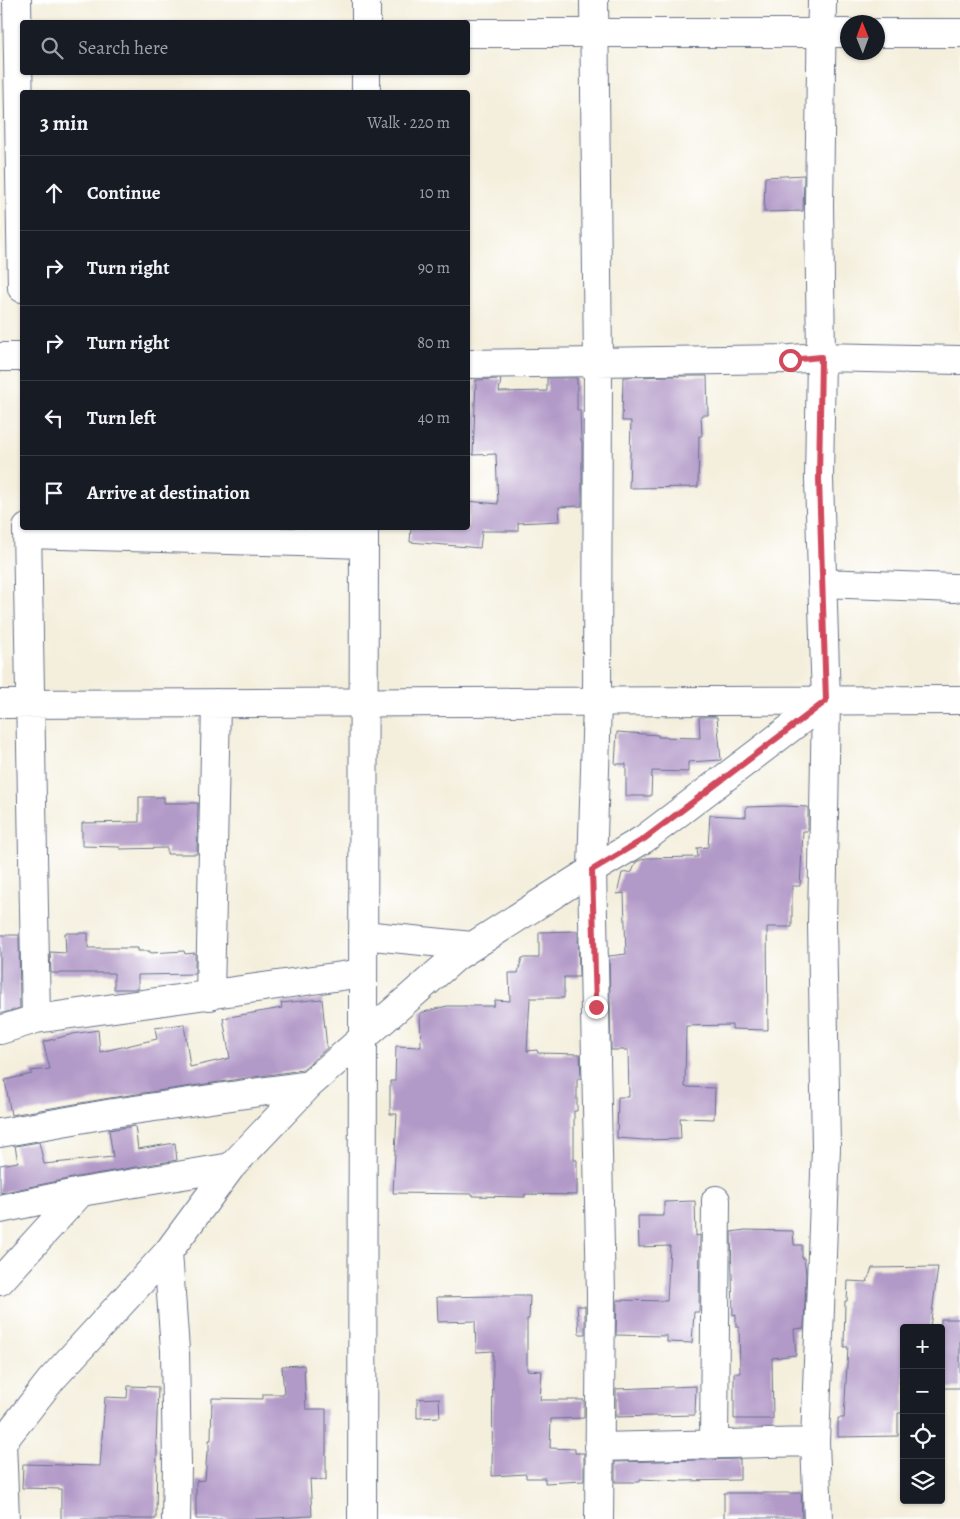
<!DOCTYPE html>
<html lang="en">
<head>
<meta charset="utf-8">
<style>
	body { margin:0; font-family:Alegreya,serif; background:#20242c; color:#f1f3f6 }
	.controls { position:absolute; right:15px; bottom:15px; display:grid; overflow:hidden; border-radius:5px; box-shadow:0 1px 4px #0004 }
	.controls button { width:45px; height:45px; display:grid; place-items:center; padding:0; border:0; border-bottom:1px solid #363941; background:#171b24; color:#f1f3f6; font:25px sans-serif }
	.compass { position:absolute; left:840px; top:15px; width:45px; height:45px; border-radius:50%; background:#171b24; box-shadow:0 1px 4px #0004; rotate:359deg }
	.stop { position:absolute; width:15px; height:15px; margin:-11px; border:4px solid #d1495b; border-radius:50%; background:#fff }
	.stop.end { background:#d1495b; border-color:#fff; box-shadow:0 1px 5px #0008 }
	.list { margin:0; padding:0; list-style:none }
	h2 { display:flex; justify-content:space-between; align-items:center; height:65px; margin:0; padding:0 20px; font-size:21px }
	h2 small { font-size:16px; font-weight:400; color:#9ea1a6 }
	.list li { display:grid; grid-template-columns:32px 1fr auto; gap:15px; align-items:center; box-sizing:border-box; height:75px; padding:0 20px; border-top:1px solid #363941 }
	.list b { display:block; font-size:19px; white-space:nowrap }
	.list em { font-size:16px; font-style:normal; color:#9ea1a6 }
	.icon { flex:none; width:28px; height:28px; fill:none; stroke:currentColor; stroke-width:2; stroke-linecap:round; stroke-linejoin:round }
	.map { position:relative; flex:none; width:960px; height:1519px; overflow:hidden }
	.search { position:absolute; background:#171b24; box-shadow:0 1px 4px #0004; left:20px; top:20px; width:450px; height:55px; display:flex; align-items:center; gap:12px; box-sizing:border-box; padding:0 18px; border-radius:5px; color:#9ea1a6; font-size:19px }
	.panel { position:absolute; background:#171b24; box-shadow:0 1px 4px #0004; left:20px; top:90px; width:450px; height:440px; border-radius:5px }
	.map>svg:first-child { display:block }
	.building { fill:#b29ac8 }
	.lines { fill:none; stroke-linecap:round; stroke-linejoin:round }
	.minor-casing { stroke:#67728a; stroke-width:30 }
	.tertiary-casing { stroke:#67728a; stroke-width:30 }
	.minor { stroke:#fff; stroke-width:28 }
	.tertiary { stroke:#fff; stroke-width:28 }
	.route { stroke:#d1495b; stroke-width:6 }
</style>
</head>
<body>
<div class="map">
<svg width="960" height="1519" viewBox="0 0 960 1519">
	<rect width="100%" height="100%" fill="#fff"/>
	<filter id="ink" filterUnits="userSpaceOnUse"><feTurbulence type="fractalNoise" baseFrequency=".02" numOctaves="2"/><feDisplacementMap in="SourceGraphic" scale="10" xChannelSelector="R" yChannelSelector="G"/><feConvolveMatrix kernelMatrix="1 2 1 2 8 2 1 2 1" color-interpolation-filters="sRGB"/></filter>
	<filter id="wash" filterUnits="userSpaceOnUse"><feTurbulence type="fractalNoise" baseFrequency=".0096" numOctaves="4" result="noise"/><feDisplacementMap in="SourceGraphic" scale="20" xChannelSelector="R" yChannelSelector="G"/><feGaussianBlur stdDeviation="1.12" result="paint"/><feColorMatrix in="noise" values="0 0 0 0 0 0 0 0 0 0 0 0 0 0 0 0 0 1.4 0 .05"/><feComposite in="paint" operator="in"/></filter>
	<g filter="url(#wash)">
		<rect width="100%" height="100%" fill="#f4efdd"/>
		<g id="blocks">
			<path class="building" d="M804 175 803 211 764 212 765 177Z
				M673 376H707L708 415H701L702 436H699L698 487 629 488 631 421H622L623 377Z
				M547 378H577V410H580L581 441H582V506L559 507 560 521 518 523V531H482L480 548 410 542 411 528H468V501L498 504 496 454 473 455 476 380 501 379 499 392 547 391Z
				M699 717H717L721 760 688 762V772L652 771 651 796H626V764H615L617 732 658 735V737L700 738Z
				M139 797H164V803H198L197 854H167V848L120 849V847L82 846V823L139 822Z
				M782 806 808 807V831H803L800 886H792V927H767L768 1030 732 1029V1025L686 1026 685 1087 715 1088 714 1119 680 1118 681 1139 645 1140 617 1138 618 1097H629L628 1050H611L609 956 626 954 624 893 617 894 622 873 632 872 636 862 646 858 698 857 697 848 708 847 710 815 746 817V807Z
				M578 931 579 977H564V998H530L527 1051 537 1050 538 1053 580 1054 581 1079H577V1111H574V1160H577V1195L525 1194V1197L473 1196V1194L393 1193 397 1114H390V1081H395L396 1046 421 1047 420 1013 447 1006H494L495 1000 510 1001 509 973H518L522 958H539V932Z
				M65 933H88V948H138V951H150V953L184 951 185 954 195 953V974L138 975V989H114V973H51L50 952 66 953Z
				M0 935H19L20 1008 4 1013H0Z
				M322 999 327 1048 302 1070 110 1098 11 1115 5 1080 32 1074 31 1071 50 1069 43 1042 73 1034 98 1030 100 1052 157 1039 155 1028 184 1024 190 1067 230 1058 223 1018 282 1008 281 1003Z
				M135 1126 138 1149 175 1143 177 1160 78 1177 0 1193V1165L18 1162 15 1146 39 1142 44 1164 113 1157 109 1130Z
				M695 1201 696 1236 700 1235 699 1312H694L692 1343 667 1342V1336L616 1335 617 1300 667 1301 670 1246 639 1247 638 1216H664V1202Z
				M745 1230 793 1231 794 1245H802V1258H804L806 1274 804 1328 794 1329 796 1355 772 1358 773 1419H734V1373H740L739 1327H736V1314L733 1315 731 1232Z
				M938 1267 930 1328H904V1397L903 1413H898V1436L838 1437V1418H844L848 1347H844L845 1301H847L848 1281 867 1282 872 1268Z
				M498 1296H530L529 1319H527V1370L542 1371 540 1400H584V1418L551 1419 550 1448 575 1449V1453H584V1481L545 1483V1478H526V1474L492 1476 493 1351 476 1352 475 1321 438 1322 437 1297Z
				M577 1306H585V1334H579Z
				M941 1319H960V1388H941Z
				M304 1365 306 1409H326V1480L310 1479 312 1516 255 1519H196V1481L205 1480 207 1452H209V1440H211L212 1398 263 1399V1394H284L282 1366Z
				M128 1386 158 1387 156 1446H157L156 1519H61V1489L22 1488 23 1464 100 1466 105 1397 127 1398Z
				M696 1386 695 1415 616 1417V1389Z
				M439 1398 440 1417 417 1418V1399Z
				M740 1459V1480L682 1481 640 1479V1482H615V1462Z
				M724 1493H801L802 1518H724Z"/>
		</g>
	</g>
	<g filter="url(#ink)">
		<use href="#blocks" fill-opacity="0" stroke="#67728a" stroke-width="1"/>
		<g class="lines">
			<defs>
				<path id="minor" d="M17 0 22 288
					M594 0 598 363 597 702 592 870 601 1295 599 1519
					M468 33H848
					M878 33H960
					M0 357H22
					M468 364 790 359 821 357 960 360
					M27 528 36 1019
					M27 534 364 544
					M822 583 955 588
					M0 704 960 700
					M363 935 472 946
					M210 996 216 703
					M0 1030 36 1019 363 973
					M0 1133 113 1113 309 1085
					M0 1209 81 1192 231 1167
					M168 1252 175 1350 177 1466 176 1519
					M0 1281 81 1192
					M2 1442 5 1519
					M714 1444 716 1200
					M0 1445 51 1380 168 1252 231 1167 309 1085 457 956 592 870 644 839 826 701
					M599 1447 815 1442
					M818 1519 815 1442 826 1147 822 924 826 701 819 479 821 357 819 205 822 0"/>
				<path id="tertiary" d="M366 22V0
					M366 92V72
					M362 1519 364 528"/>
			</defs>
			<use href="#minor" class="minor-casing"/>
			<use href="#tertiary" class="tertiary-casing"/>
			<use href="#minor" class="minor"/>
			<use href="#tertiary" class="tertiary"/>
		</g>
	</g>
	<g class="lines" filter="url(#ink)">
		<path class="route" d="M596 1007 592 870 644 839 826 701 819 479 821 357 790 360"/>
	</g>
</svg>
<div class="controls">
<button>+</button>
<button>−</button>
<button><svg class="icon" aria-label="locate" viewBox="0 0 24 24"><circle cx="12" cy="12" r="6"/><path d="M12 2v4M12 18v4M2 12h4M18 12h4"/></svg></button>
<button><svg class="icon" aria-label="layers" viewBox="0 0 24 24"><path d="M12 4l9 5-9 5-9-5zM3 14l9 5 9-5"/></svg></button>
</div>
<svg class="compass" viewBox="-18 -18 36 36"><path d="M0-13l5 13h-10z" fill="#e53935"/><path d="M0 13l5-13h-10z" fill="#9ea1a6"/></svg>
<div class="stop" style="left:790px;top:360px"></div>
<div class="stop end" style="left:596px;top:1007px"></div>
<div class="search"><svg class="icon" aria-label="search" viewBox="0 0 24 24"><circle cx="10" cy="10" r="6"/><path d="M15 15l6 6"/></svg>Search here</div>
<section class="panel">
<h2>3 min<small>Walk · 220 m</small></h2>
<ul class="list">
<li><svg class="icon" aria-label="ahead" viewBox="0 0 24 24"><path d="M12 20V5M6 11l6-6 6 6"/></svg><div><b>Continue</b></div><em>10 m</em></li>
<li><svg class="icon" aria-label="right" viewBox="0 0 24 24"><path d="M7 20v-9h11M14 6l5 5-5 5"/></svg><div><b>Turn right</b></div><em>90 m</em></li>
<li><svg class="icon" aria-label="right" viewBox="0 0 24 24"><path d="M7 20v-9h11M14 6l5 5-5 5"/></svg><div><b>Turn right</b></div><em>80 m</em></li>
<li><svg class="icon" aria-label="left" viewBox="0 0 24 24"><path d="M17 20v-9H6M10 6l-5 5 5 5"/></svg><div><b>Turn left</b></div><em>40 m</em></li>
<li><svg class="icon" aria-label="arrive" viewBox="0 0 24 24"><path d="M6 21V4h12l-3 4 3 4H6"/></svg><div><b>Arrive at destination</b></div></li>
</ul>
</section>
</div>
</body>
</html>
